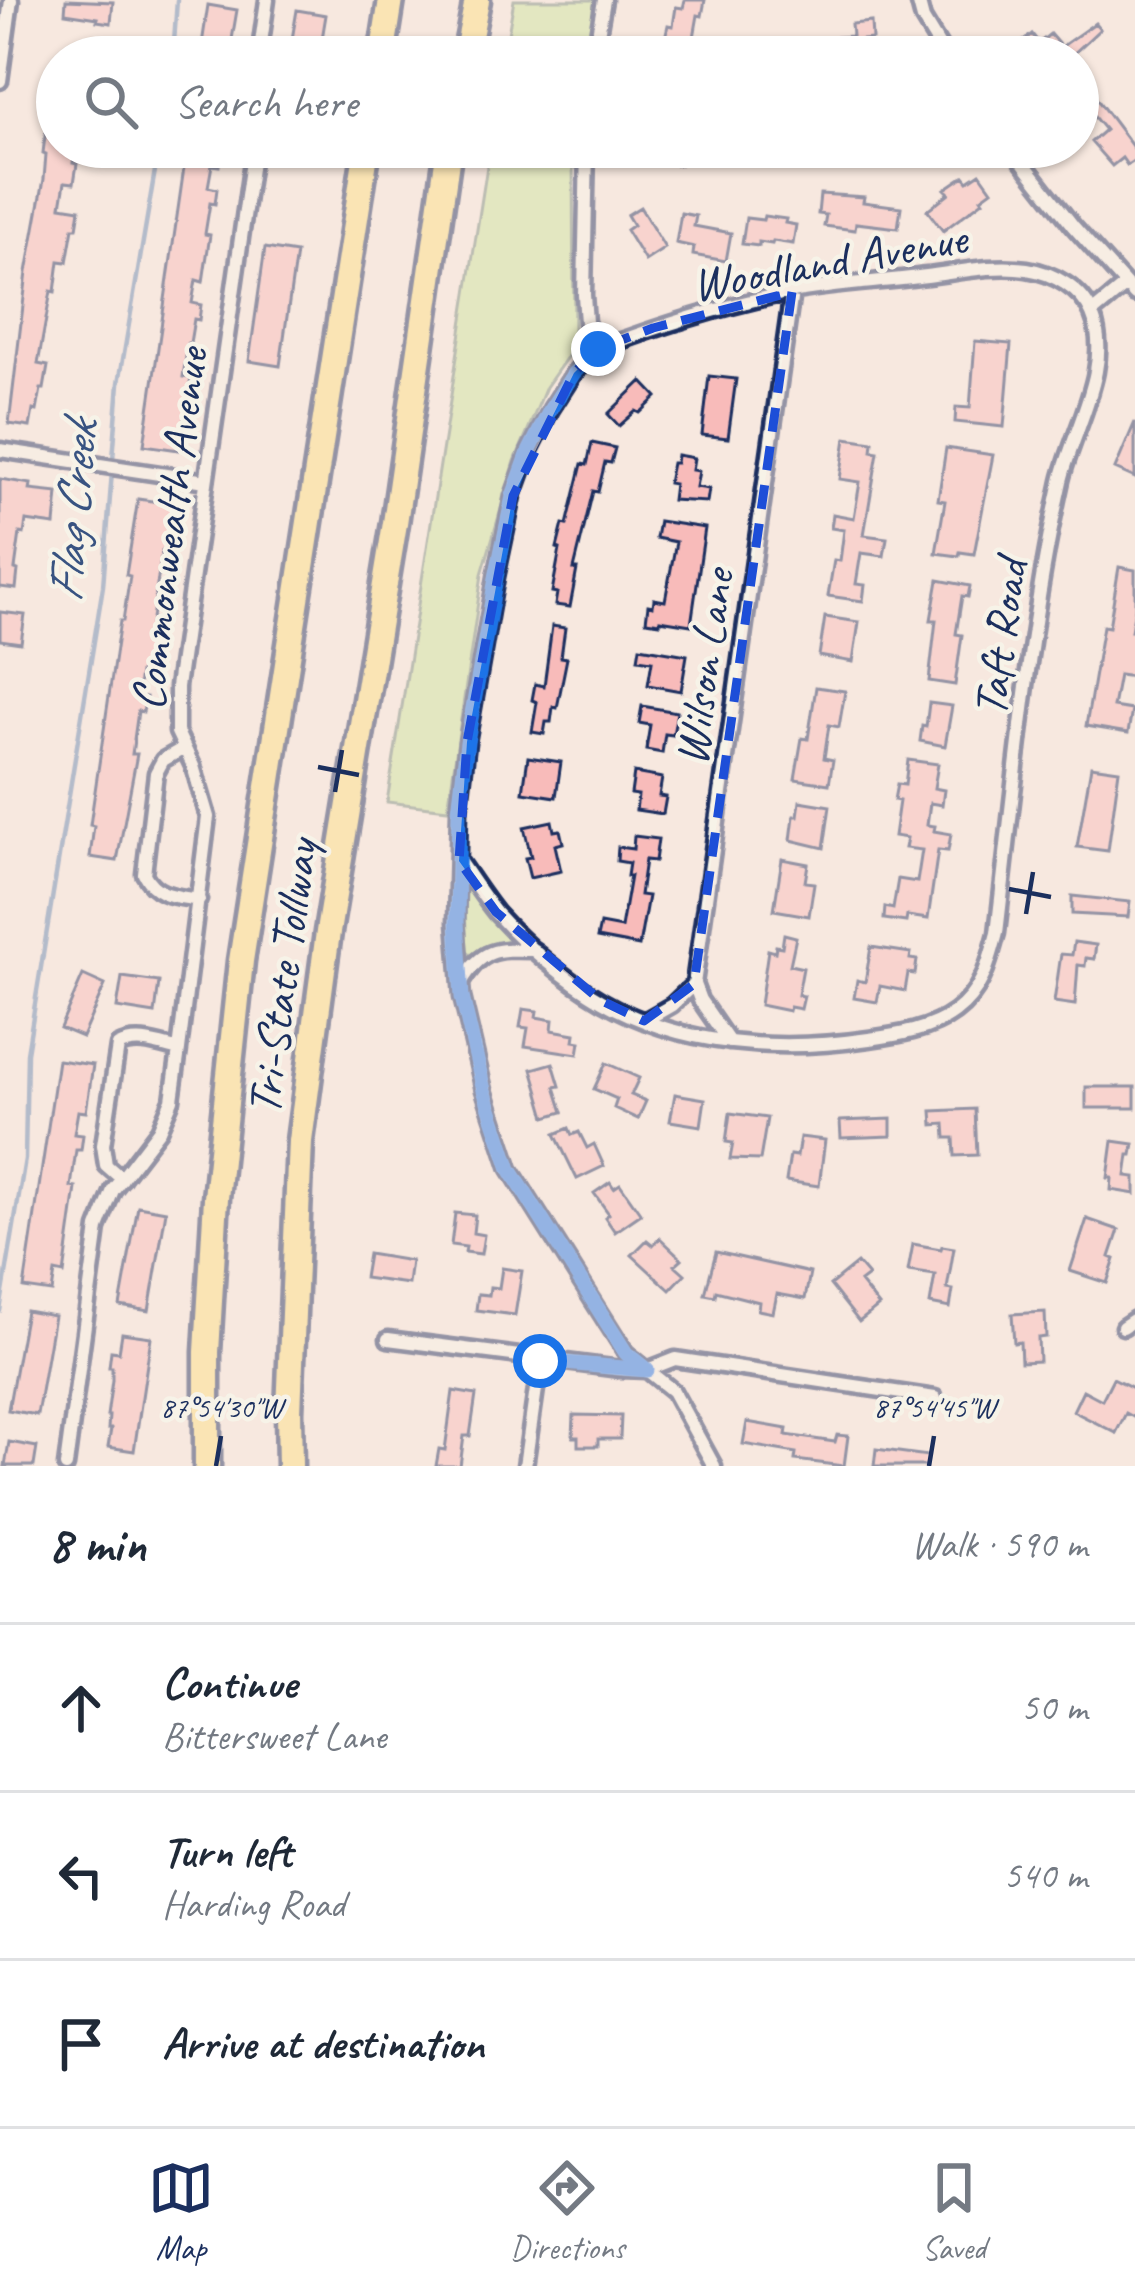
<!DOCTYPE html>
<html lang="en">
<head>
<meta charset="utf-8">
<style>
	body { margin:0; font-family:Caveat,sans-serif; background:#f6f6f7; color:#1f2937 }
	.stop { position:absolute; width:36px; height:36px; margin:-27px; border:9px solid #1a73e8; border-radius:50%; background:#fff }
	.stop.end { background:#1a73e8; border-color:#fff; box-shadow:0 3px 12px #0008 }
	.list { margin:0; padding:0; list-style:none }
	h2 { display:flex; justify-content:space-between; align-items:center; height:156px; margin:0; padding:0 48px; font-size:51px }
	h2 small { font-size:39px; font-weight:400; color:#747a83 }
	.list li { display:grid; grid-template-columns:78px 1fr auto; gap:36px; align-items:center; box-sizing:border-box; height:168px; padding:0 48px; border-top:3px solid #e0e1e3 }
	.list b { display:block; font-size:45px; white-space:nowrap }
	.list p { margin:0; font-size:39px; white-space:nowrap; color:#747a83 }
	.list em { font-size:39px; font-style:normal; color:#747a83 }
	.icon { flex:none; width:66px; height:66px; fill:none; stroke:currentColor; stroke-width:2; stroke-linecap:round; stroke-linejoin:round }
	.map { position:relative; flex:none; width:1135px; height:1466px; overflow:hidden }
	.search { position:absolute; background:#fff; box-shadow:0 3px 9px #0004; left:36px; right:36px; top:36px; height:132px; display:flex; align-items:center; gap:30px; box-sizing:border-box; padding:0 42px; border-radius:66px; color:#747a83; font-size:45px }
	.sheet { height:660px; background:#fff }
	nav { display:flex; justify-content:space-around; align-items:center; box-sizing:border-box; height:168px; border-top:3px solid #e0e1e3; background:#fff; font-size:33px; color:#747a83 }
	nav a { display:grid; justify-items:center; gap:6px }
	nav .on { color:#1b2f5e }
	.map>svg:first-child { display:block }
	.green { fill:#cbe69d; stroke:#738a7e; stroke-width:3 }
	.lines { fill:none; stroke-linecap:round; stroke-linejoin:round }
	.stream { stroke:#6085b1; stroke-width:4.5 }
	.building { fill:#f8bbba; stroke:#1b2f5e; stroke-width:3 }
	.minor-casing { stroke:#1b2f5e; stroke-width:21 }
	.motorway-casing { stroke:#1b2f5e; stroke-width:33 }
	.minor { stroke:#f7f3e8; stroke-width:12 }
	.motorway { stroke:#fde080; stroke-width:24 }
	.route { stroke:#1a73e8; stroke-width:15 }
	.marked { fill:none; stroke:#1d4ed8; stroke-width:9; stroke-dasharray:24 15; stroke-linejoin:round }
	.ticks { fill:none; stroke:#1b2f5e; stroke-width:4.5 }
	.labels { text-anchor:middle; stroke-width:9; stroke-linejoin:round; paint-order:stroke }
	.street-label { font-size:48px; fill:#1b2f5e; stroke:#f7f3e8 }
	.water-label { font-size:51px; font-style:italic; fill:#385381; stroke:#f7f3e8 }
	.ticks-label { font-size:30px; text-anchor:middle; fill:#1b2f5e; stroke:#f7f3e8; stroke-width:9; stroke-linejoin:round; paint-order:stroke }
</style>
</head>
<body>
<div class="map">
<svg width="1135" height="1466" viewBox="0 0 1135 1466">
	<rect width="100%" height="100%" fill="#f7e8df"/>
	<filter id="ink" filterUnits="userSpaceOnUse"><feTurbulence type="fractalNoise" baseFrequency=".00833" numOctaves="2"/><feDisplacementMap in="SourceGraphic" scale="24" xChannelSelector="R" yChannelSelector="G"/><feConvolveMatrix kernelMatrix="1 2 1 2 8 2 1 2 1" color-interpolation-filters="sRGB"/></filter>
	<g filter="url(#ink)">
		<path class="green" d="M514 0H596L586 57H504Z
			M490 147H573L574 347 546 387 515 461 482 574 448 809 387 802Z
			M466 882 511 939 483 947 471 955 467 952 464 884Z"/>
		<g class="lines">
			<path class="stream" d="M173 57 177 0
				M0 1311 25 1159 27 1053 103 586 119 383 159 147"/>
		</g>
		<path class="building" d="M66 0 113 2 111 23 97 21 98 18 65 13Z
			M685 0H705L702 16 698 15 693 43 665 38 668 25 673 26 676 7 683 8Z
			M208 5 237 10 229 57H200Z
			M297 10 326 15 319 57H289Z
			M871 22 872 39 861 40 863 57H840L838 37 852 36 851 24Z
			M1095 23 1100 29 1070 57H1032L1021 43 1032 34 1039 43 1050 34 1061 47Z
			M1078 74 1135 150V160L1127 165 1122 158 1112 166 1091 142 1105 130 1091 113 1078 122Z
			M46 128 57 130V147H75L73 163 77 164 74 183 65 182 61 206 80 209 77 228H73L67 262 59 261 55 292 51 291 38 364 48 366 44 389H41L37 411 33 410 30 427 9 424 27 272 44 179 46 154 43 153Z
			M187 147H222L219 166 212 165 208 187 217 189 215 204 210 203 205 234 210 235 203 282 196 280 192 303 201 305 199 320 194 319 190 343H188L183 377 191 378 179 450 144 445Z
			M652 147H682L679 165 650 161Z
			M980 173 992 190 981 198 983 201 943 231 927 210 949 193 945 189 964 176 968 181Z
			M820 194 864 197 863 202 901 207 898 228 856 223 855 230 824 226 826 215 818 214Z
			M640 207 665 248 645 261 626 230 633 225 627 215Z
			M681 213 696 216 694 226 731 233 726 261 693 255 694 247 676 243Z
			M764 216 786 219 785 223 796 225 793 244 773 241 772 244 759 242V246L742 244 746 218 763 220Z
			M265 248 296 253 280 366 249 361Z
			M975 341 1011 344 1004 427 955 422 956 407 970 408Z
			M709 376 736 379 728 438 702 435Z
			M642 381 657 397 640 413 636 411 619 426 608 414Z
			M1135 422V478L1115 469Z
			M846 438 873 442 872 451 878 452 864 535 887 538 884 556 861 553 856 584 865 585 863 601 828 596 834 560 840 561 844 530 831 528 833 514 854 518 860 482 840 479Z
			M592 443 615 448 611 463 605 462 598 492 593 491 574 569H577L570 607 555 605 557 593 552 592 560 549 557 548 563 524 567 525 582 464 587 465Z
			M946 448 993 455 974 554 960 552 959 556 936 553 945 501 938 500Z
			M677 455 694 458 692 470 699 471 696 487 709 489 707 502 672 500 674 484 668 483 672 463H676Z
			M0 479 31 484 30 490 58 493 55 525 26 521 24 534 20 533 15 569 18 570 16 589 0 587Z
			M138 499 173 504 166 551H162L151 625 155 626 148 673 140 672 137 696 146 697 143 712 138 711 132 754H137L117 861 90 857 94 826 90 825 120 621H123L130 576 126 575Z
			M659 521 705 528 691 625 660 620V623L646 621 648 605 653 606 654 599 665 601 676 542 656 538Z
			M1119 567 1135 570V608L1131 631H1135V672L1134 677 1119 675 1113 707 1132 710 1128 733 1086 726 1103 626 1109 627Z
			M938 580 970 586 968 597 962 596 956 634 962 635 955 685 929 681 936 620H931Z
			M0 612 25 615 21 643 0 640Z
			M825 617 859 622 853 662 819 656Z
			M552 626 565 628 561 657 567 658 557 708 553 707 551 722H546L544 734 532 732 537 702 532 700 535 684 544 686Z
			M640 647 687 655 681 691 648 685 652 661 638 659Z
			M816 687 845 691 839 727 829 725 824 758 833 760 829 784 795 779 802 738 808 739Z
			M929 703 952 706 945 746 920 741 922 726 926 727Z
			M642 706 677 712 673 735 665 734 662 753 646 750 650 725 639 723Z
			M528 757 561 762 556 797 523 792Z
			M908 760 938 764 934 788 944 790 942 805 930 803 927 825 935 826 934 831 951 834 948 851 938 850 928 919 907 916 906 922 884 919 885 907 893 909 898 879 917 882 922 850 905 848 907 838 894 836 899 801 894 800 897 784 905 785Z
			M1091 766 1119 770 1108 851 1077 847Z
			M634 773 662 778 659 796 666 797 663 814 636 810 638 795 631 794Z
			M800 801 830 806 824 848 791 840 794 816H798Z
			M552 821 554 831 560 830 563 843 555 845 561 871 530 878 525 858 531 857 524 827Z
			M634 836 658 839 655 861 645 860 640 895 648 896 639 946 597 938 600 924 621 928 630 876H627L629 863 617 861 618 847 633 849Z
			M782 859 808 864 805 882 814 883 809 916 774 910Z
			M1072 896 1130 902 1128 917 1072 914Z
			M784 934 796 937 790 965 803 968 798 995 804 996 801 1009 790 1007 789 1011 760 1005 768 950 775 952 776 946 782 947Z
			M1074 942 1096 945 1094 959 1086 958 1085 966 1078 965 1075 1005 1054 1002 1061 954 1072 955Z
			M871 947 911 953 910 959 917 960 915 974 908 973 905 991 880 986 877 1002 854 998 857 980 865 982Z
			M83 975 105 985 82 1037 60 1028Z
			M122 977 159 982 155 1014 117 1008Z
			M523 1009 537 1011 536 1017 553 1020 552 1030 575 1034 574 1041 580 1042 578 1054 525 1046 528 1028 520 1027Z
			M58 1060 93 1065 86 1112 78 1111 74 1134 83 1135 81 1150H76L71 1187 76 1188 64 1274 55 1272 52 1292 24 1288Z
			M553 1063 560 1086 555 1087 563 1112 546 1117 532 1069Z
			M606 1063 639 1078 631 1095 646 1101 638 1119 614 1108 617 1099 594 1089Z
			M1086 1087H1135V1108H1086Z
			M675 1094 705 1099 701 1126 670 1121Z
			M975 1109 977 1155 955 1156 954 1138H946L945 1124 933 1125 932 1111Z
			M730 1113 767 1118 760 1160 730 1159 733 1143 726 1142Z
			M891 1119V1136L841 1138 840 1121Z
			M569 1128 572 1135 579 1132 587 1148 594 1144 604 1166 577 1179 555 1134Z
			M800 1137 825 1140 819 1186 786 1181 790 1155 797 1156Z
			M1113 1141 1134 1144 1132 1155H1129L1126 1176 1135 1177V1194L1111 1190 1112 1178H1108Z
			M610 1182 614 1188 620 1184 641 1214 615 1232 605 1217 609 1214 594 1193Z
			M138 1206 166 1211 149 1311 120 1306Z
			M455 1213 475 1215 473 1233 484 1235 481 1254 465 1252 466 1247 451 1245Z
			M1087 1219 1119 1230 1110 1257 1115 1259 1107 1283 1070 1271Z
			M660 1238 682 1259 675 1265 685 1274 670 1290 632 1255 647 1240 653 1245Z
			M913 1244 941 1249 942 1246 954 1248 947 1289 953 1290 950 1308 930 1304 935 1275 908 1271Z
			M716 1252 810 1273 805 1299 777 1294 773 1313 758 1310 759 1302 716 1291 715 1296 705 1294Z
			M368 1254 411 1261 408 1284 364 1278Z
			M857 1263 868 1276 860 1282 879 1306 859 1322 830 1285Z
			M502 1268 522 1271 515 1315 476 1310 478 1294 489 1295 490 1287 499 1288Z
			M26 1311 54 1316 37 1415 8 1410Z
			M1045 1312 1046 1337 1038 1338 1039 1361 1021 1362 1020 1342 1014 1343 1012 1314Z
			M122 1333 151 1337 134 1451 108 1447 111 1429H108L109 1416H107L112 1380V1367H109L111 1351 119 1352Z
			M1113 1378 1135 1389V1418L1126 1413 1116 1433 1073 1411 1083 1390 1102 1400Z
			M453 1391 476 1395 470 1436H464L460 1466H436L439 1449 445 1450Z
			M574 1415 621 1416 620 1439H598V1446H578V1437H573Z
			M747 1422 787 1429 786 1435 835 1442 837 1435 848 1436 844 1466 795 1460 796 1453 743 1444Z
			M9 1442 37 1447 34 1466H5Z
			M876 1449 928 1456 926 1466H874Z"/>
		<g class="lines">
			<defs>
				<path id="minor" d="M918 0 923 19 946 57
					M259 57 267 0
					M594 57 604 0
					M0 81 11 0
					M587 147 584 295 586 322 598 349 574 373 551 409 529 452 513 496 496 577 467 742 459 811 456 922 462 997 484 1090 510 1169 626 1353 673 1391 714 1466
					M1011 147 1073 226 1135 295
					M1092 313 1126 285
					M0 450 206 481
					M184 748 163 760 156 773 144 874C156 897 176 896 199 900
					M459 861C471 878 483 897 496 913 525 945 564 979 602 1001 682 1047 779 1052 869 1039 898 1035 931 1030 955 1012 982 992 989 963 997 933 1015 782 1028 629 1061 481 1073 429 1114 366 1092 314 1082 289 1053 273 1027 269 995 264 959 272 927 276 882 282 835 284 791 292 726 305 660 326 598 349
					M461 983C482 948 496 949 534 950
					M644 1021 672 1005 694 984
					M729 1042 700 1000 694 984 792 292
					M122 1179 106 1165 103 1145 118 1046C137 1036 159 1045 179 1050
					M1123 1327 1135 1319
					M388 1339 620 1369 647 1370 675 1359 935 1398
					M66 1466 98 1228 113 1190 159 1130 172 1100 179 1050 208 817 193 766 177 732V687L254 147
					M525 1466 540 1361"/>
				<path id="motorway" d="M382 57 391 0
					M466 57 477 0
					M207 1466V1352L216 1198 241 961 367 147
					M290 1466 289 1412 300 1141 328 932 395 523 449 147"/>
			</defs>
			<use href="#minor" class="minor-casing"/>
			<use href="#motorway" class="motorway-casing"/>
			<use href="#minor" class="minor"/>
			<use href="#motorway" class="motorway"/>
		</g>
	</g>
	<g class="lines" filter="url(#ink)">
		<path class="route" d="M540 1361 647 1370 626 1353 510 1169 484 1090 462 997 457 922 459 811 467 742 496 578 513 496 529 452 550 410 574 373 598 349"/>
	</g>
	<path d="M0 0H1135V1466H0ZM792 292 694 984 644 1021 600 1000 496 912 459 861 467 742 513 496 574 373 598 349 653 328Z" fill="#f7e8df" fill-opacity=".55" fill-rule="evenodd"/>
	<path class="marked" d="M792 292 694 984 644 1021 600 1000 496 912 459 861 467 742 513 496 574 373 598 349 653 328Z"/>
	<path class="ticks" d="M318 767 359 775M335 792 342 750M1009 889 1051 897M1026 914 1033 872M216 1466 221 1436M929 1466 934 1436"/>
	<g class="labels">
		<g class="street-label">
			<text transform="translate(829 260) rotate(-10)" y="17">Woodland Avenue</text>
			<text transform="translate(168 529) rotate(-83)" y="17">Commonwealth Avenue</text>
			<text transform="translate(999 638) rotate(-82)" y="17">Taft Road</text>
			<text transform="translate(703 667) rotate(-82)" y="17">Wilson Lane</text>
			<text transform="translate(281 977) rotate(-82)" y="17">Tri-State Tollway</text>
		</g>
		<g class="water-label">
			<text transform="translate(71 512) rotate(-85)" y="18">Flag Creek</text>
		</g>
	</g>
	<g class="ticks-label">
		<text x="221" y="1417">87°54'30"W</text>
		<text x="934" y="1417">87°54'45"W</text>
	</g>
</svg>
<div class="stop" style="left:540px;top:1361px"></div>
<div class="stop end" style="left:598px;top:349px"></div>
<div class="search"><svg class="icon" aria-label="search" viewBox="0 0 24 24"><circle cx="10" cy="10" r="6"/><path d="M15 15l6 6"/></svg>Search here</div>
</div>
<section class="sheet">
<h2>8 min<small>Walk · 590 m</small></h2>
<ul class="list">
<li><svg class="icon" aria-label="ahead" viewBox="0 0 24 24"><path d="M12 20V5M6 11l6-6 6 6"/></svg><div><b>Continue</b><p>Bittersweet Lane</p></div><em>50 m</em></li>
<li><svg class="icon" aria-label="left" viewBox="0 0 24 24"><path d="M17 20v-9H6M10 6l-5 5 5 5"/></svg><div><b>Turn left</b><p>Harding Road</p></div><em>540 m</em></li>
<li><svg class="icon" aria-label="arrive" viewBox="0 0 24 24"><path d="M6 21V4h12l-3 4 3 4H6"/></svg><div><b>Arrive at destination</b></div></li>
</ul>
</section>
<nav>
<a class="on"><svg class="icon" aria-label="map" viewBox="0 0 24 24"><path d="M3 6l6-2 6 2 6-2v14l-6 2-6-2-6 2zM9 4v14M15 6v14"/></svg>Map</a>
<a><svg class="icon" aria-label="directions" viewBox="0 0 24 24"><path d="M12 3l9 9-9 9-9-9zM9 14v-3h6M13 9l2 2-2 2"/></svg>Directions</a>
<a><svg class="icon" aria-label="saved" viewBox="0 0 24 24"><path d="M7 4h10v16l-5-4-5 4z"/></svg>Saved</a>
</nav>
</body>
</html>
